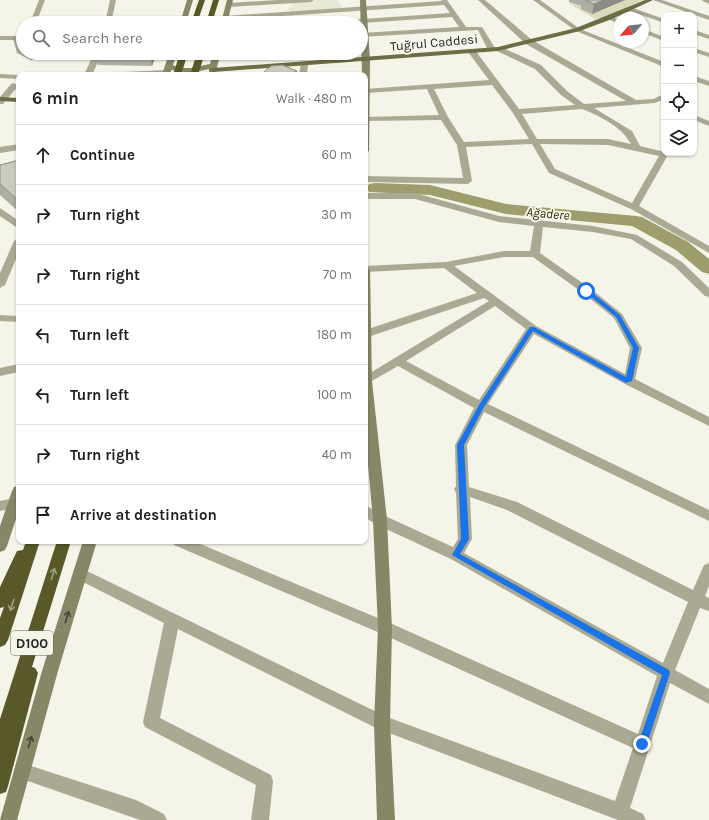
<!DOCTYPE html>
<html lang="en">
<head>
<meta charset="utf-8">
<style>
	body { margin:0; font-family:Karla,sans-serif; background:#f2f2f2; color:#202124 }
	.controls { position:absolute; right:12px; top:12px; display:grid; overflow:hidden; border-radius:8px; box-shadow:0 1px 3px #0004 }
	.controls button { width:36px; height:36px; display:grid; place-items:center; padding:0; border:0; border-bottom:1px solid #e0e0e0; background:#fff; color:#202124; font:20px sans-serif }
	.compass { position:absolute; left:613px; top:12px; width:36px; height:36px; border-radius:50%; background:#fff; box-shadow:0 1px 3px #0004; rotate:243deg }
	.stop { position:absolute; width:12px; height:12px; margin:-9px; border:3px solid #1a73e8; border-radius:50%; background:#fff }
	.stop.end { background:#1a73e8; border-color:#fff; box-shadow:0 1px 4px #0008 }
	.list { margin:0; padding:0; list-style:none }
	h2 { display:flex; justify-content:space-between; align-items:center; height:52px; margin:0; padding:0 16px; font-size:17px }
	h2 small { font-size:13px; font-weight:400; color:#757577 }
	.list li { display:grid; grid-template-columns:26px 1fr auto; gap:12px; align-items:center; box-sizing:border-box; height:60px; padding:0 16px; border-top:1px solid #e0e0e0 }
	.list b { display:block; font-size:15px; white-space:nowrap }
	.list em { font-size:13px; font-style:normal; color:#757577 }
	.icon { flex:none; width:22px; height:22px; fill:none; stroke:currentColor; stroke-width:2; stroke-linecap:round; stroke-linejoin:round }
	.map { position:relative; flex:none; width:709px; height:820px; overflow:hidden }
	.search { position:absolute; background:#fff; box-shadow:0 1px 3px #0004; left:16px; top:16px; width:352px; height:44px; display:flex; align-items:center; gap:10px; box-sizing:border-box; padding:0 14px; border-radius:22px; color:#757577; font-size:15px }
	.panel { position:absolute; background:#fff; box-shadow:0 1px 3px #0004; left:16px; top:72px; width:352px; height:472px; border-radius:8px }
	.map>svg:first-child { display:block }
	.built { fill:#e7e8d5 }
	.green { fill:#d8daba }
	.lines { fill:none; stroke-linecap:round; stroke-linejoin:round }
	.river { fill:#9d9e6c; fill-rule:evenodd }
	.street { fill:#aaaa94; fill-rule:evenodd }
	.secondary { fill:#868766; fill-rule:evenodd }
	.primary { fill:#6d6e45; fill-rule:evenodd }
	.highway { fill:#585828; fill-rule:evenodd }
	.wall { fill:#aeaea3 }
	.shaded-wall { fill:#8d8d85 }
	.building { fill:#cacabe; stroke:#8d8d85 }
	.oneway { stroke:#9e9e7e }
	.oneway2 { stroke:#444437 }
	.route { fill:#1a73e8 }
	.labels { text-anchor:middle; stroke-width:4; stroke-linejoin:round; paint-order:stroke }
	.far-street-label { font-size:13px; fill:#272723; stroke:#f4f4e8 }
	.far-water-label { font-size:13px; font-style:italic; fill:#2f2e04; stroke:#f4f4e8 }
	.shield { fill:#f4f4e8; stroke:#64645e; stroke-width:1 }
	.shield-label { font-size:14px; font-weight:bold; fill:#272723 }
</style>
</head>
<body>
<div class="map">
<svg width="709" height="820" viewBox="0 0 709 820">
	<rect width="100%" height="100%" fill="#f4f4e8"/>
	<path class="built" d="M320 0H338L342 8 290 12 288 8 293 6 291 2Z"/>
	<path class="green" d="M602 0H643L606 17 595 19 567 2 582 7 604 8 615 5Z"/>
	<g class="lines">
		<path class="river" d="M375 183 430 185 506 204 636 216 642 217 688 242 709 259V274L702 272 676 250 632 226 506 214 430 195 369 192 367 188 369 184Z"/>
		<path class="street" d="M39 0H45L36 23H30Z
			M110 0H116L111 23H105Z
			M278 0H314L311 2 229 7 226 5 229 3Z
			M441 0H447L466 27H482L495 48 501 47 541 65 567 91 584 104 626 101 526 44 478 0H485L532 40 636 100 653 99 664 94V99L655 103 594 108 632 131 640 146 669 153 639 206 709 246V253L631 209 549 173 532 144 466 147 472 181 468 184 365 182V176L463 178 457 145 441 120 365 121 366 117 439 115 427 89 366 93 365 89 489 80 468 52 469 50H475L519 109 575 105 561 95 535 69 495 50 489 52 478 30 361 37V33L459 27 452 17 361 23H331L334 21 450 13 444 5 225 20 222 18 225 16 442 1ZM492 85 513 113 529 139 464 142 448 117 434 89ZM582 109C600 116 622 127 631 144L608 139H537L522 114ZM540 144 608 145 659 156 632 203 555 169Z
			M533 0H540L580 29 664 62V67L576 31Z
			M653 0H662L709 16V20Z
			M701 0H709V4Z
			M630 7 664 19V23L628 10 627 9Z
			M608 17 619 19V24L608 19Z
			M643 29 664 37V41L643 33Z
			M694 30 709 35V39L694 34Z
			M0 36H23V40H0Z
			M694 48 709 53V57L694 52Z
			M94 53H102L92 75H84Z
			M301 62 308 64 307 75H299Z
			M167 70 171 72 170 74 98 75 102 73Z
			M0 74 19 75H20L19 79 0 78Z
			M694 76 709 81V86L694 81Z
			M12 83 19 85 3 104H0V97Z
			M694 115 709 121V126L694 120Z
			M19 144V150L0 153V147Z
			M365 193H415L499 216 593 226 637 235 682 262 709 288V297L705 296 674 266 631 239 593 232 543 227 540 253 591 289 622 314 642 348 635 379 709 417V426L625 384 534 334 488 404 709 510V521L484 412 467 445 469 487 517 502 693 590 704 565 709 563V586L705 596 709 598V611L700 608 675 670 709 689V704L670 683 630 808 643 814 646 820H618L376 728 178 629 160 718 271 775 273 781 269 820H251L256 785 145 727 143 722 164 623 75 578 73 574 75 570 80 568 85 570 387 717 615 801 633 748 380 633 174 545 172 541H193L390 623 638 734 657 676 451 559 375 524 365 517V505L385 516 453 547 458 539 456 493 454 489 456 486 455 445 474 408 398 366 365 385V376L489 301 484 298 365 338V330L477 293 444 268 365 272V266L446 262 504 251H530L534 226 499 222 415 199H365ZM504 257H533L583 293 614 318 630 348 625 374 536 326 454 266ZM495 306 526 329 479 400 406 361ZM470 497 507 510 688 602 663 663 464 553 472 539Z
			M0 208 19 221V229L0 216Z
			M19 238V252L5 285 0 288V273L14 241Z
			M0 315 19 316V322L0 321Z
			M19 364V372L0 376V368Z
			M15 498 19 499V507L0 511V501Z
			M22 763 136 800 164 814 167 820H140L22 779 16 777 14 771 16 765Z"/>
		<path class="secondary" d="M187 0H193L186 23H180Z
			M227 0H233L227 23H221Z
			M360 0H366L370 60 369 151 365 154V75H362Z
			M169 53H177L173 65 179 68H191L210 64 213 53H221L215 74H209V69L191 73 171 70 170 75H162Z
			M365 267 370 270 372 381 387 520 392 628 390 723 395 820H377L374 723 378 628 373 520 365 432Z
			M19 486V510L7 546 5 550 0 552V526L12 491 14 487Z
			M83 541H97L58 671 17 820H0L42 671Z"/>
		<path class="primary" d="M645 0H653L612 19 580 31 498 51 213 72 209 70 213 68 498 47 576 28Z
			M0 97 19 98V102L0 101Z"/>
		<path class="highway" d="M199 0H205L197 23H191Z
			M213 0H219L212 23H206Z
			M180 53H188L181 75H173Z
			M197 53H205L198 75H190Z
			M26 541H40L8 640 5 645 0 647V618L4 607 0 608V587L17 551 23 550Z
			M57 541H71L32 667 35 668 38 673 8 786 6 792 0 794V719Z"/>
	</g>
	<path class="wall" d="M569 0H625L592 14 581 9V6L569 2Z
		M23 35V53H48L31 60 17 53 13 39Z
		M96 53H157L152 66 98 65Z
		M19 160V212L0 195V165Z"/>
	<path class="shaded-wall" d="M603 0H625L592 14 594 4Z
		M29 53H48L31 60Z
		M150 53H157L152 66Z
		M297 71 298 75H289Z"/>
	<path class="building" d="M585 0H603L594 4Z
		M23 35V43L13 39Z
		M282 65 297 71 289 75H269L264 72 271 66Z
		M19 160V201L0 184V165Z"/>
	<defs><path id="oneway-shaft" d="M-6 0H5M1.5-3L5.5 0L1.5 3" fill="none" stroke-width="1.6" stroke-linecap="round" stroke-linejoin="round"/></defs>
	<g class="oneway">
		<use href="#oneway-shaft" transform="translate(53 574) rotate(-73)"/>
		<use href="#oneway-shaft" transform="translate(12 605) rotate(108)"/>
	</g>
	<g class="oneway2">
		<use href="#oneway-shaft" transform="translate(67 617) rotate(-73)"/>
		<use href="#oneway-shaft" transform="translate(30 742) rotate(-74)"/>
	</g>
	<path class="route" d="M585 289H588L620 315 639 348 632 381 626 383 533 331 484 407 464 445 469 539 460 554 669 670 670 673 647 744 642 749 638 744 662 675 452 555 461 539 457 445 479 405 530 327H534L626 377 633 348 616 317 585 292Z"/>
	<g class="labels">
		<g class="far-street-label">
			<text transform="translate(434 42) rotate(-5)" y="5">Tuğrul Caddesi</text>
		</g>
		<g class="far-water-label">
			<text transform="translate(548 213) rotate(5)" y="5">Ağadere</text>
		</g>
		<rect class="shield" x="11" y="631" width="42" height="24" rx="3"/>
		<g class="shield-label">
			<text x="32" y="648">D100</text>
		</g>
	</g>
</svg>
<div class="controls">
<button>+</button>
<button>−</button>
<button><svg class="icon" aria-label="locate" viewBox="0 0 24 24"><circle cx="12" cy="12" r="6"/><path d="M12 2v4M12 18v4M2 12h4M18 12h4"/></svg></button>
<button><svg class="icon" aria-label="layers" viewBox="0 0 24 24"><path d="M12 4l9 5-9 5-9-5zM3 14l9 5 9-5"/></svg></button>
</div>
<svg class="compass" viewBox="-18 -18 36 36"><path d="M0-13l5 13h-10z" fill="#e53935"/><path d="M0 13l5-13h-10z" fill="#757577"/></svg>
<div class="stop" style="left:586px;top:291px"></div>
<div class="stop end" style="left:642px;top:744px"></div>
<div class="search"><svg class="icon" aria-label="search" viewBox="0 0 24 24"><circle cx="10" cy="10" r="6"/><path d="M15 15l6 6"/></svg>Search here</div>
<section class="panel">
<h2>6 min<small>Walk · 480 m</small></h2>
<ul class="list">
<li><svg class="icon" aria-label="ahead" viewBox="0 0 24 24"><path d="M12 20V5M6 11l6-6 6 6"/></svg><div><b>Continue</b></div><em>60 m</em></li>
<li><svg class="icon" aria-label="right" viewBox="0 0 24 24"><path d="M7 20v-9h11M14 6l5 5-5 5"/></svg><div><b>Turn right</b></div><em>30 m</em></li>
<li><svg class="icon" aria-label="right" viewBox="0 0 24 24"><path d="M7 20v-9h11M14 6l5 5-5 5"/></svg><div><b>Turn right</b></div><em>70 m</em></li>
<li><svg class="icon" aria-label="left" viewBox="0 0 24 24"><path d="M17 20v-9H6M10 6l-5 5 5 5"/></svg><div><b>Turn left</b></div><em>180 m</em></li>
<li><svg class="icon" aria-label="left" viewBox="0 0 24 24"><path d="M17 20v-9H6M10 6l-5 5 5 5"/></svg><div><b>Turn left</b></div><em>100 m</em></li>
<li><svg class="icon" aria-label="right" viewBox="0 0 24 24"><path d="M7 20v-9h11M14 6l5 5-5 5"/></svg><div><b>Turn right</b></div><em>40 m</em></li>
<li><svg class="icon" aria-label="arrive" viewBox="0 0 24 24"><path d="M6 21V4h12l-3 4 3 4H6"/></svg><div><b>Arrive at destination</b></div></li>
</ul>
</section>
</div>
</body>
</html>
